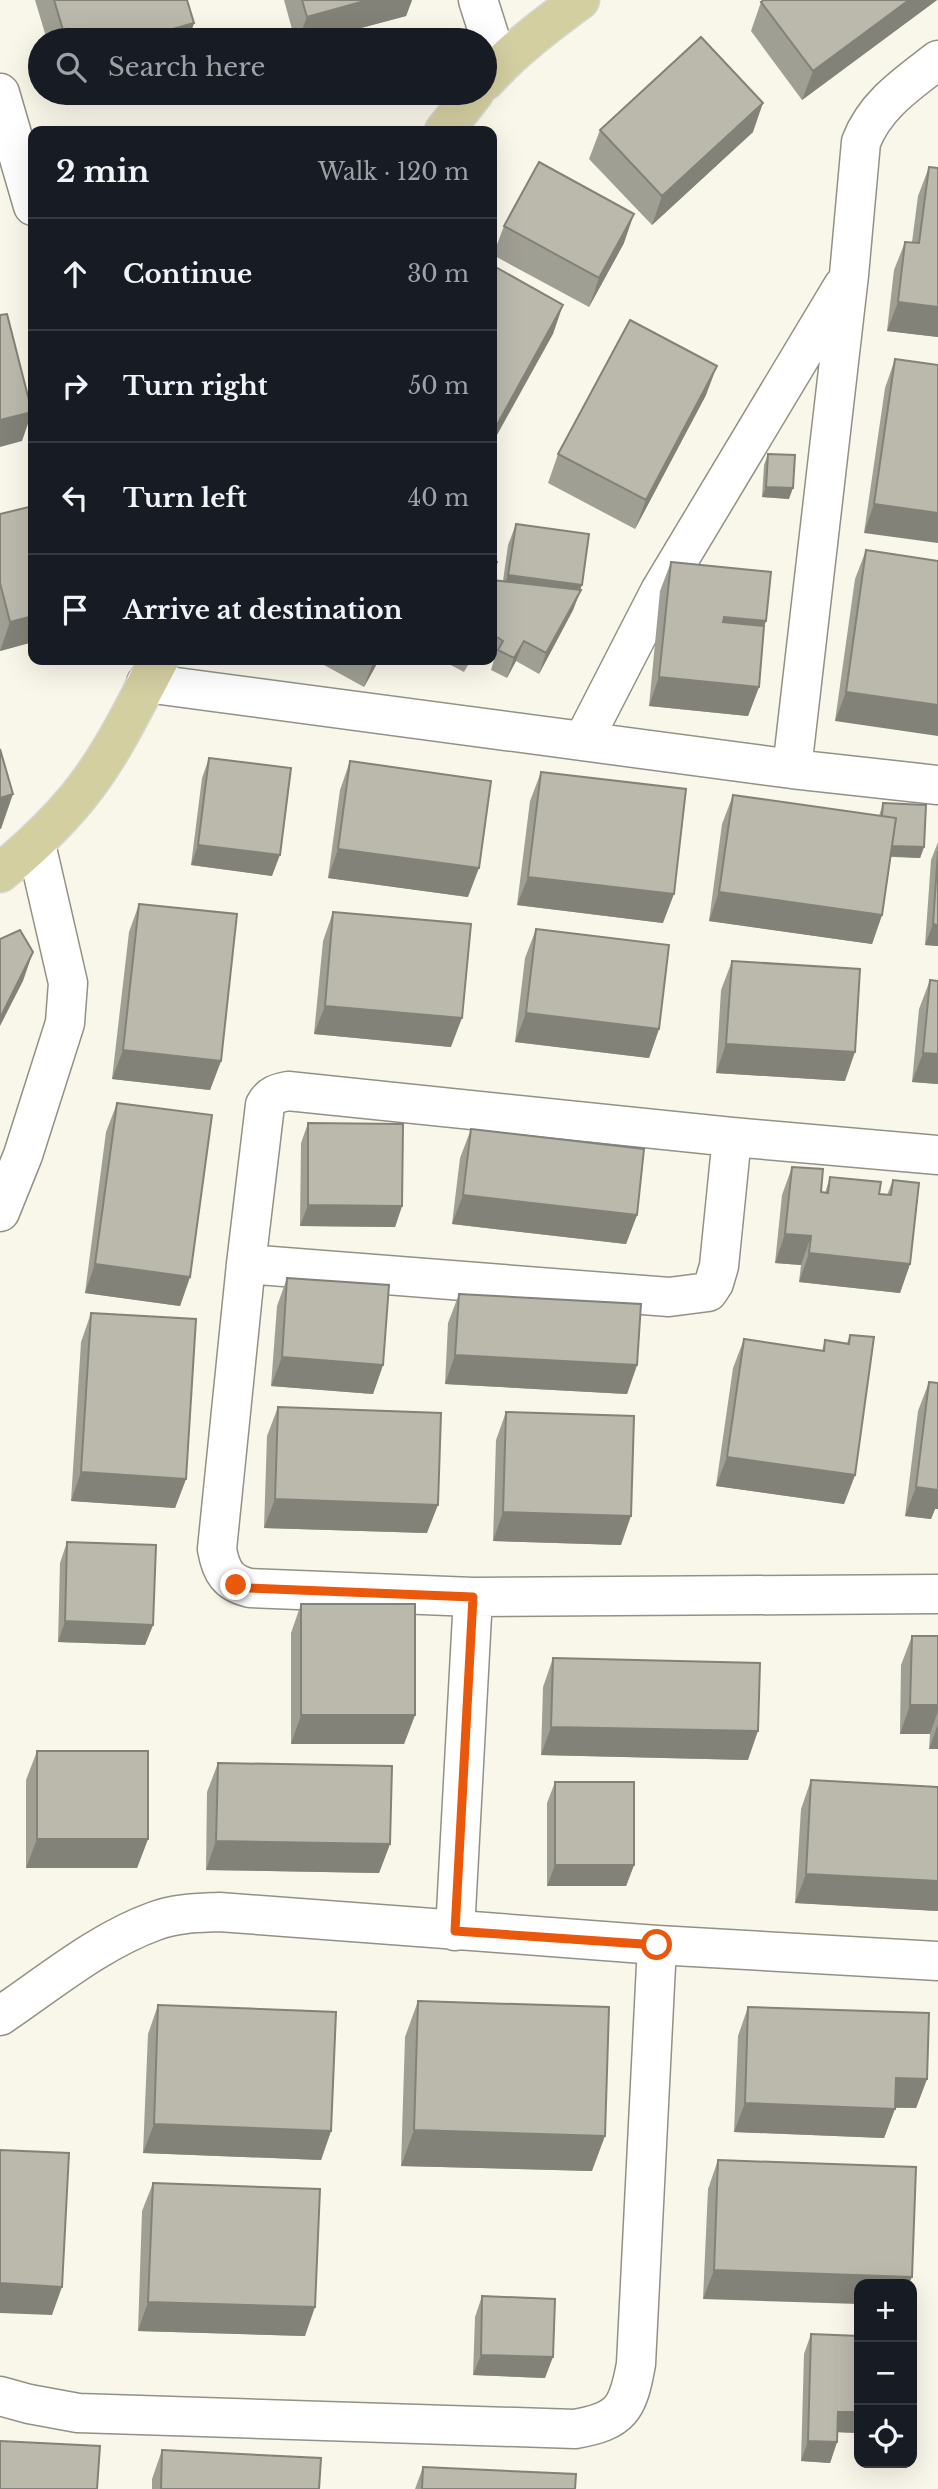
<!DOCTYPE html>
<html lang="en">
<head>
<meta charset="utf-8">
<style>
	body { margin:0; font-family:"Libre Baskerville",serif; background:#242831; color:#f1f3f6 }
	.controls { position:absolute; right:21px; bottom:21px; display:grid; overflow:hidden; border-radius:14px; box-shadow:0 7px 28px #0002 }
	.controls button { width:63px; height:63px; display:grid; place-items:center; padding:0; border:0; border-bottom:2px solid #363941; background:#171b24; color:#f1f3f6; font:35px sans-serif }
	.stop { position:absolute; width:21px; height:21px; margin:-16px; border:5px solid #ea580c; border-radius:50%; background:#fff }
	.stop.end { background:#ea580c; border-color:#fff; box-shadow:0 2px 7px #0008 }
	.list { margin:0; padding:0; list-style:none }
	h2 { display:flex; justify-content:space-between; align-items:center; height:91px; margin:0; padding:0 28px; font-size:30px }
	h2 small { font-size:23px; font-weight:400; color:#9ea1a6 }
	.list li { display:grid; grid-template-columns:46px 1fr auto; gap:21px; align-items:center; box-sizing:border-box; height:112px; padding:0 28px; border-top:2px solid #363941 }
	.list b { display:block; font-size:26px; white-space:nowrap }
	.list em { font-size:23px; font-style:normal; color:#9ea1a6 }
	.icon { flex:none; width:38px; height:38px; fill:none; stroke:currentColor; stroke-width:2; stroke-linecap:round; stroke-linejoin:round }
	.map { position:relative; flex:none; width:938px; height:2489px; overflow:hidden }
	.search { position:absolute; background:#171b24; box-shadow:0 7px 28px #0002; left:28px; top:28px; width:469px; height:77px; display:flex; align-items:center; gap:18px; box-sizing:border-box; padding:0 24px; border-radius:38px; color:#9ea1a6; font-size:26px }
	.panel { position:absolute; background:#171b24; box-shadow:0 7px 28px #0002; left:28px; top:126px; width:469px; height:539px; border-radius:14px }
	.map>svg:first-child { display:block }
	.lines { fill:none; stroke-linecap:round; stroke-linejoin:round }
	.street-casing { stroke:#929184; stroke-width:41 }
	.primary-casing { stroke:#d6d6d5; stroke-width:41 }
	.street { stroke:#fff; stroke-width:38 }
	.primary { stroke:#d4cfa1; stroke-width:38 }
	.wall { fill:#a09f94 }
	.shaded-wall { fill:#828278 }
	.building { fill:#bab9ac; stroke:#828278; stroke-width:2 }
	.route { stroke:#ea580c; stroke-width:9 }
</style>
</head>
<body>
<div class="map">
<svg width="938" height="2489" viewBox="0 0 938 2489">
	<rect width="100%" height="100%" fill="#f8f7e9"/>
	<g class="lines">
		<defs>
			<path id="street" d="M478 0 499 66
				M0 93 33 206
				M146 683 792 769 938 785
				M583 741 660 591 843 286
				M792 769 849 275 861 142C875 105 907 84 938 60
				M938 1155 732 1137 288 1091C278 1093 270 1095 265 1105L246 1264 217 1549C221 1572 228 1583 250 1588L473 1597 938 1594
				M0 1212 23 1155 65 1023 68 983 36 844
				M246 1264 669 1297 708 1292 714 1283 719 1266 732 1137
				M455 1931 473 1597
				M0 2016C49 1983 99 1941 155 1921 176 1913 198 1913 219 1912L657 1945 938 1961
				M0 2396 29 2404 78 2413 575 2429C621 2421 628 2409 636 2364L657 1945"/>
			<path id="primary" d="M485 81C513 50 546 25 580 0
				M444 131 474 93
				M0 873C28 850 54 826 77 798 111 757 134 707 159 660"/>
		</defs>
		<use href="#street" class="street-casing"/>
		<use href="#primary" class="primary-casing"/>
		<use href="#street" class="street"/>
		<use href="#primary" class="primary"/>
	</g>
	<path class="wall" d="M35 0H187L194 23 188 40H47Z
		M284 0H412L406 16 316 40H295Z
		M764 0H937L802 100 751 31 761 2Z
		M62 93H104L65 104Z
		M600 130 753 132 652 225 589 159Z
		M929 167 938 337 887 331 894 270 905 242H912L918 196Z
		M504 226 624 243 589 307 493 255Z
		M895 359 938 365 864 533 885 388Z
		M706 395 635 529 548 483 558 454Z
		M768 454 789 499 762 497 764 465Z
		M0 514 33 642 0 651Z
		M516 524 581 590 573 610 539 674 516 661 507 678 491 670 494 660 492 659V580L503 581 508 545Z
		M866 550 938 561 835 721 855 579Z
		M671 562 766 621 764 626 759 687 748 716 649 706 660 591Z
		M315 660H379L364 687Z
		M446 660H471L464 672 445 662Z
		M209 758 272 876 191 865 202 778Z
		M350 761 468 897 328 878 340 790Z
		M541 772 663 923 517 905 530 801Z
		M733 795 879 816 883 803 924 847 920 858 891 857 882 915 872 944 709 921 722 824Z
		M938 842V946L925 945 931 860Z
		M139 904 221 1061 210 1090 112 1079 129 932Z
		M333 912 451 1047 314 1034 323 941Z
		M536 929 659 1029 649 1058 515 1042 525 958Z
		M732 961 845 1081 716 1073 721 990Z
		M930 980 938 1084 912 1082 919 1009Z
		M117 1103 190 1277 180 1306 85 1293 106 1132Z
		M308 1123 402 1206 395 1227 300 1226 301 1143Z
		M471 1129 637 1215 626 1244 452 1224 460 1158Z
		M792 1167 821 1192 825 1193 830 1177 879 1194 887 1195 893 1180 910 1264 900 1293 799 1282 801 1265 775 1263 782 1195Z
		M287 1278 383 1365 373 1394 271 1386 277 1306Z
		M459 1294 637 1365 627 1394 445 1384 448 1323Z
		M91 1313 186 1479 175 1508 71 1501 81 1342Z
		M850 1335 855 1475 844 1504 716 1486 733 1368 744 1339 822 1351 825 1340 847 1343Z
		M929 1382 935 1509 931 1519 905 1516 918 1411Z
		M278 1407 427 1533 264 1528 267 1436Z
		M506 1412 621 1545 493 1541 496 1440Z
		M67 1542 153 1625 145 1645 58 1642 60 1563Z
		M301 1604 415 1715 404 1744H291V1633Z
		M912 1636H938V1749H929L930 1734H900L901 1665Z
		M553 1658 748 1760 541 1755 543 1687Z
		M37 1751 148 1839 137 1868H26V1780Z
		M218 1763 390 1844 379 1873 206 1870 207 1792Z
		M811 1780 938 1787V1911L795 1903 801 1809Z
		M555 1782 634 1865 626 1886H547V1803Z
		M418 2001 592 2171 401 2166 405 2037Z
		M158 2005 331 2131 321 2160 143 2153 148 2034Z
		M748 2007 927 2079 916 2108H895L884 2138 734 2132 738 2036Z
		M718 2160 916 2167 703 2299 708 2189Z
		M153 2183 305 2336 138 2331 142 2211Z
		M482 2296 545 2378 473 2375 475 2317Z
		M811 2334 857 2361 858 2433 838 2432 837 2442 830 2463 801 2461 804 2354Z
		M162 2450 319 2489H152V2479Z
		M423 2467 575 2489H415Z"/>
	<path class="shaded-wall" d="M368 0H412L406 16 316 40H298L307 17Z
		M909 0H937L802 100 813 71Z
		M194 23 188 40H134Z
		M69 93H104L65 104Z
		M763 103 753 132 652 225 662 196Z
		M634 214 624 243 589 307 599 278Z
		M898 302 938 307V337L887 331Z
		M563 305 553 334 492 444V434Z
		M717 366 706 395 635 529 646 500Z
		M32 412 22 441 0 447V420Z
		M766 487 793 488 789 499 762 497Z
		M874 504 938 513V543L864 533Z
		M508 575 582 585 573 610 539 674 546 653 501 595Z
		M33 616V642L0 651 10 622Z
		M724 617 766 621 756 650 713 646Z
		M524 641 516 661 507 678 514 658Z
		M374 660H379L364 687Z
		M659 677 759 687 748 716 649 706Z
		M846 692 938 705V736L835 721Z
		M13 794 1 829H0V798Z
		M198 845 280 855 272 876 191 865Z
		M888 846 924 847 920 858 884 856Z
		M338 849 479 868 468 897 328 878Z
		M528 877 674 894 663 923 517 905Z
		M719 892 882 915 872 944 709 921Z
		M933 924 938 925V946L925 945Z
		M33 952 23 981 0 1026V1018Z
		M325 1006 462 1018 451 1047 314 1034Z
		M526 1013 659 1029 649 1058 515 1042Z
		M726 1044 855 1052 845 1081 716 1073Z
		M123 1050 221 1061 210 1090 112 1079Z
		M923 1053 938 1054V1084L912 1082Z
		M463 1195 637 1215 626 1244 452 1224Z
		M308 1205 402 1206 395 1227 300 1226Z
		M785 1234 811 1236 801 1265 775 1263Z
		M809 1253 910 1264 900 1293 799 1282Z
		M95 1264 190 1277 180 1306 85 1293Z
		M455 1355 637 1365 627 1394 445 1384Z
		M282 1357 383 1365 373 1394 271 1386Z
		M727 1457 855 1475 844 1504 716 1486Z
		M81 1472 186 1479 175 1508 71 1501Z
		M916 1487 938 1490V1509H935L931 1519 905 1516Z
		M275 1499 438 1505 427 1533 264 1528Z
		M503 1512 631 1516 621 1545 493 1541Z
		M65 1621 153 1625 145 1645 58 1642Z
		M910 1705H938V1711L930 1734H900Z
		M301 1715H415L404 1744H291Z
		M938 1724V1749H929Z
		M551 1727 758 1731 748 1760 541 1755Z
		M37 1839H148L137 1868H26Z
		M216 1841 390 1844 379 1873 206 1870Z
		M555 1865H634L626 1886H547Z
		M806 1874 938 1881V1911L795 1903Z
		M896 2078 927 2079 916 2108 886 2107Z
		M745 2103 895 2109 884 2138 734 2132Z
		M154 2124 331 2131 321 2160 143 2153Z
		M414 2130 605 2136 592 2171 401 2166Z
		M714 2270 912 2277 909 2284H859V2304L703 2299Z
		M0 2283 62 2287 52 2315 0 2313Z
		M148 2302 315 2307 305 2336 138 2331Z
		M481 2355 553 2357 545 2378 473 2375Z
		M838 2412H859L858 2433 831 2432Z
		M808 2441 837 2442 830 2463 801 2461Z"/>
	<path class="building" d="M54 0H187L194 23 134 40H66Z
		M302 0H368L307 17Z
		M764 0H909L813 71 761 2Z
		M701 37 763 103 662 196 600 130Z
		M539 162 634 214 599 278 504 226Z
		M929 167 938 168V307L898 302 905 242 919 243Z
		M492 265 563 305 492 434Z
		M7 314 32 412 0 420V315Z
		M630 320 717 366 646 500 558 454Z
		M895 359 938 365V513L874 504Z
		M768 454 795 455 793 488 766 487Z
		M33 506V616L10 622 0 583V514Z
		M516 524 589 534 582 585 508 575Z
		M866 550 938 561V705L846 692Z
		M492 559 497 562 492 573Z
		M671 562 771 572 766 621 724 617 723 622 764 626 759 687 659 677Z
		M492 580 581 590 546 653 524 641 514 658 498 650 503 641 492 634Z
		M0 749 13 794 0 798Z
		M209 758 291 768 280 855 198 845Z
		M350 761 491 781 479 868 338 849Z
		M541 772 686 789 674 894 528 877Z
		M733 795 896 818 882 915 719 892Z
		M883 803 926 805 924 847 892 846 896 818 882 816Z
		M938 851V925L933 924Z
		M139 904 237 914 221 1061 123 1050Z
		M333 912 471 924 462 1018 325 1006Z
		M536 929 669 945 659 1029 526 1013Z
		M20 930 33 952 0 1018V939Z
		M732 961 860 969 855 1052 726 1044Z
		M930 980 938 981V1054L923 1053Z
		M117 1103 212 1115 190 1277 95 1264Z
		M308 1123 403 1124 402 1206 308 1205Z
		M471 1129 644 1149 637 1215 463 1195Z
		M792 1167 823 1169 821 1192 828 1193 830 1177 881 1182 879 1194 891 1195 893 1180 919 1183 910 1264 809 1253 811 1236 785 1234Z
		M287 1278 389 1285 383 1365 282 1357Z
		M459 1294 641 1304 637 1365 455 1355Z
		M91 1313 196 1319 186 1479 81 1472Z
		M850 1335 874 1337 855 1475 727 1457 744 1339 824 1351 825 1340 849 1344Z
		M929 1382 938 1383V1490L916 1487Z
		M278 1407 441 1413 438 1505 275 1499Z
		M506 1412 634 1416 631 1516 503 1512Z
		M67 1542 156 1545 153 1625 65 1621Z
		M301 1604H415V1715H301Z
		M912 1636H938V1705H910Z
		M553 1658 760 1663 758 1731 551 1727Z
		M37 1751H148V1839H37Z
		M218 1763 392 1766 390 1844 216 1841Z
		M811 1780 938 1787V1881L806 1874Z
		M555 1782H634V1865H555Z
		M418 2001 609 2007 605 2136 414 2130Z
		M158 2005 336 2012 331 2131 154 2124Z
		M748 2007 929 2013 927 2079 896 2078 895 2109 745 2103Z
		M0 2150 69 2153 62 2287 0 2283Z
		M718 2160 916 2167 912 2277 714 2270Z
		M153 2183 320 2189 315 2307 148 2302Z
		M482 2296 555 2299 553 2357 481 2355Z
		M811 2334 859 2336 857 2361H859V2412H838L837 2442 808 2441Z
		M0 2441 100 2446 97 2489H0Z
		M162 2450 321 2458 319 2489H161Z
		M423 2467 576 2474 575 2489H422Z"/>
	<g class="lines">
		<path class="route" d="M236 1585 250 1588 473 1597 455 1931 657 1945"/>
	</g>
</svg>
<div class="controls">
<button>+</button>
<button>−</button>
<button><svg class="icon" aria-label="locate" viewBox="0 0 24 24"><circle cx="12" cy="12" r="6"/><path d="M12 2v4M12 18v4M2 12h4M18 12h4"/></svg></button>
</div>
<div class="stop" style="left:657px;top:1945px"></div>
<div class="stop end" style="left:236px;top:1585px"></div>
<div class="search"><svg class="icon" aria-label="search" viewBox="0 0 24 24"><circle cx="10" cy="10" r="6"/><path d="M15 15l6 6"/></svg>Search here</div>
<section class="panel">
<h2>2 min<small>Walk · 120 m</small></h2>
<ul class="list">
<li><svg class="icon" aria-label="ahead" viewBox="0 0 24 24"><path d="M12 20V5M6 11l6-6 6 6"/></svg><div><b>Continue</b></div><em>30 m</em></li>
<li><svg class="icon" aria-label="right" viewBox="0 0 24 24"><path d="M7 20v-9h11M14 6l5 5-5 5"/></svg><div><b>Turn right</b></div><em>50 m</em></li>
<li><svg class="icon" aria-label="left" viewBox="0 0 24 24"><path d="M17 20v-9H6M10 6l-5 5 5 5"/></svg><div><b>Turn left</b></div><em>40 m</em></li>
<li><svg class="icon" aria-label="arrive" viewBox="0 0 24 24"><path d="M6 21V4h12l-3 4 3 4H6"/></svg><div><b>Arrive at destination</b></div></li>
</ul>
</section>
</div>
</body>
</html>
